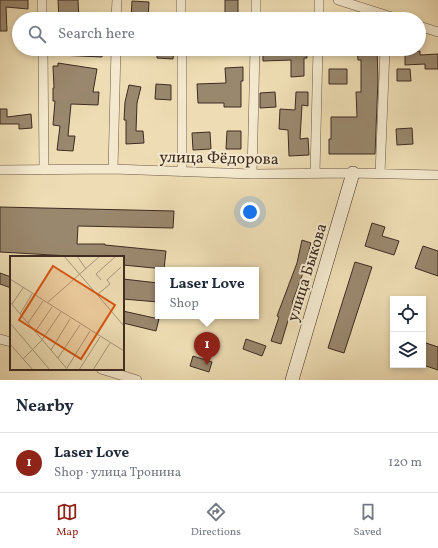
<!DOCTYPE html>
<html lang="en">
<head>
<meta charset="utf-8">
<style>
	body { margin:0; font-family:Vollkorn,serif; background:#f6f6f7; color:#1f2937 }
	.controls { position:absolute; right:12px; bottom:12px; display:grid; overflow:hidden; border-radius:0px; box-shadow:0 2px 6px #0003 }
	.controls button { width:36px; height:36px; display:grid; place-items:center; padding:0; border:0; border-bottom:1px solid #e0e1e3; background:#fff; color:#1f2937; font:20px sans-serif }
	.you { position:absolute; left:250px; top:212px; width:14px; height:14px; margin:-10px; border:3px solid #fff; border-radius:50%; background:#1a73e8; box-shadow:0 0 0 6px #1a73e833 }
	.badge { display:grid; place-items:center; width:26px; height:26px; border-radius:50%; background:#8f2418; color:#fff; font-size:13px; font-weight:700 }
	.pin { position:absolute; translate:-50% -33px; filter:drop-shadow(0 1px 2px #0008) }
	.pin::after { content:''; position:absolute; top:21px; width:14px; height:12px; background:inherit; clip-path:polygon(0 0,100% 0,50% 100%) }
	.popup { position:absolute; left:155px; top:267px; width:104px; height:52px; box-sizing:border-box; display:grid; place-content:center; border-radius:0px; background:#fff; filter:drop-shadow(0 1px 3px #0005); font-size:13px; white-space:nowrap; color:#747a83 }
	.popup b { font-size:15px; color:#1f2937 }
	.popup::after { content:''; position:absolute; left:50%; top:100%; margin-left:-8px; border:8px solid transparent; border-top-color:#fff }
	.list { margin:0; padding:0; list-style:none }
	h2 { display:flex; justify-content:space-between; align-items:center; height:52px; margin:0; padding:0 16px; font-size:17px }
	h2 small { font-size:13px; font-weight:400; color:#747a83 }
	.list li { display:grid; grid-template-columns:26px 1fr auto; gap:12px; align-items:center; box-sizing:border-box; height:60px; padding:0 16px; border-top:1px solid #e0e1e3 }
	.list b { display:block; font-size:15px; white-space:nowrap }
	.list p { margin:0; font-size:13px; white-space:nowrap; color:#747a83 }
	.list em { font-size:13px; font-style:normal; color:#747a83 }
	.icon { flex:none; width:22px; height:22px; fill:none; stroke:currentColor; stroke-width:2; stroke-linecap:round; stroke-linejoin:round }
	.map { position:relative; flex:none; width:438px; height:380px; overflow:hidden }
	.search { position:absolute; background:#fff; box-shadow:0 2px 6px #0003; left:12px; right:12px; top:12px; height:44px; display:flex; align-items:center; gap:10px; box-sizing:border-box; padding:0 14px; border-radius:22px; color:#747a83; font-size:15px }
	.sheet { height:112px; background:#fff }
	nav { display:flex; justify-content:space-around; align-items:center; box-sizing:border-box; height:56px; border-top:1px solid #e0e1e3; background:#fff; font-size:11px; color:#747a83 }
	nav a { display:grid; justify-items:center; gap:2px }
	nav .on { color:#8f2418 }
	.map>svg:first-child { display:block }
	.building { fill:#9a886e; stroke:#3e2b22 }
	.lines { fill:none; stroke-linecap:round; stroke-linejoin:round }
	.street-casing { stroke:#6a5846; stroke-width:10 }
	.secondary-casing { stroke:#3e2b22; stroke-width:14 }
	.street { stroke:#f4e9ce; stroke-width:9 }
	.secondary { stroke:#f4e9ce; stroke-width:13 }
	.labels { text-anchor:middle; stroke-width:4; stroke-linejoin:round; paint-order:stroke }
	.street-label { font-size:16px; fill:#3e2b22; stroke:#f4e9ce }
	.inset-road { fill:none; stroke:#a8967a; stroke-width:1 }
	.view { fill:#d7540e; fill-opacity:0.15; stroke:#d7540e; stroke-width:2 }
	.inset-edge { fill:none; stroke:#3e2b22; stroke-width:2 }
</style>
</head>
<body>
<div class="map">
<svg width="438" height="380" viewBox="0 0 438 380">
	<rect width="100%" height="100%" fill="#eeddb4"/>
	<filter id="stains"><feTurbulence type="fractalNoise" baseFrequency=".005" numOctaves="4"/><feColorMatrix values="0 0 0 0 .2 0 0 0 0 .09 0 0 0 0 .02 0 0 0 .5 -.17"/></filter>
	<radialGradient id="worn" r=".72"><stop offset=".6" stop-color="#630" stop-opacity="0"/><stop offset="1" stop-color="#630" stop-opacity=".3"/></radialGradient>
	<path class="building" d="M0 0H28V9L6 7 7 31H0Z
		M58 0H78L79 19H59Z
		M225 0H238V19H225Z
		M132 1 149 2 148 19H131Z
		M58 49H103L102 57 58 55Z
		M157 49H174L173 59 157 58Z
		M263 49H306L307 58H304V76L291 77V60L263 61Z
		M357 49H377L378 79 375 154H329V139H331V117H357L356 92H361V60H358Z
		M420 51V55L438 54V69H425V64L405 65V52Z
		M58 63 97 69 93 92H99L98 105 71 104 68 136H75L73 151 57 150 60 126 53 125 55 101H53V88H54L53 66H58Z
		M243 67V81H241V107H224V103H198L197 84 226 83 225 68Z
		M329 69H347V84H329Z
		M397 69H410L411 81H397Z
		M156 84 171 85V100L155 99Z
		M129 85 141 87 137 103 136 131H143L144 143 126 144V120H124L125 102Z
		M275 92 276 107 260 108V93Z
		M296 92H308V106L302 105 300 139 308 138 309 155 289 156 288 130 279 129 280 109 295 110Z
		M0 109H7V117L31 114 32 128 19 129V124H0Z
		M412 128 413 144 397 145 396 129Z
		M227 131H241V149H226Z
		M210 132 211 149 193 150 192 133Z
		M0 207 174 211 173 228 78 226 77 244H105V245L166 251 164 269 123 265V257H87L0 252Z
		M372 223 385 227 382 236 399 241 394 255 365 246Z
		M302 240 311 243 303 273 292 303 293 304 281 344 271 341 279 317 277 316 297 263Z
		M423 246 438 251V276L415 268Z
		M355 262 372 267 344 353 328 348Z
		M0 273 11 277V288L0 284Z
		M123 279 158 283V302L123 299Z
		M123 311 159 319 156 331 123 323Z
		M246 339 266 346 262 356 243 349Z
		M423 342 438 347V370L423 365Z
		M193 356 212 362 209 372 190 366Z"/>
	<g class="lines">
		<defs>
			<path id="street" d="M42 0V19
				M181 0V19
				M338 0 398 19
				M116 19 117 0
				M256 19V0
				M319 19V0
				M419 26 438 32
				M43 49 44 170
				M182 49V172
				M113 169 116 49
				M0 170 113 169 252 174 353 173 438 175
				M315 173 318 49
				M252 174 255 49
				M380 174 385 49
				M0 339 11 342
				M101 369 137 380"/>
			<path id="secondary" d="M292 380 353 173"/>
		</defs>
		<use href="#street" class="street-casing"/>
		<use href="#secondary" class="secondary-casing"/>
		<use href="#street" class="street"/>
		<use href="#secondary" class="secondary"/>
	</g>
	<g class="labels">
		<g class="street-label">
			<text transform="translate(219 157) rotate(1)" y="6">улица Фёдорова</text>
			<text transform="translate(306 272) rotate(-73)" y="6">улица Быкова</text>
		</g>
	</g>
	<g transform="translate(10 256)">
		<rect width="114" height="114" fill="#eeddb4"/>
		<path class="inset-road" d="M54 0 114 70M67 0 76 13M0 23 114 95M91 24 86 18 106 0M87 39 100 28 97 24 111 11M0 46 58 114M37 47 90 0M2 48 13 32M10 58 22 38M0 67 40 114M18 67 33 45M25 76 42 51M0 88 23 114M41 94 60 63M48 102 70 69M13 103 32 84 51 56M57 112 80 75M69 114 90 81M83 114 100 87"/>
		<path class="view" d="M43 10 105 49 71 103 9 64Z"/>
		<rect width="114" height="114" class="inset-edge"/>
	</g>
	<rect width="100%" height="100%" filter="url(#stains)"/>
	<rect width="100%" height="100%" fill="url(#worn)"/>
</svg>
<div class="controls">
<button><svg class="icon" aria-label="locate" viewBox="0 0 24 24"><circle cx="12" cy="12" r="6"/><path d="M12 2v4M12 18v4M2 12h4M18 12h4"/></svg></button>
<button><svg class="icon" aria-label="layers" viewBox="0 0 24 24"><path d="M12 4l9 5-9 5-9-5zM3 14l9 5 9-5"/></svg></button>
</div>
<div class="you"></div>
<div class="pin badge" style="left:207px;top:365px">1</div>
<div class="popup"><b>Laser Love</b>Shop</div>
<div class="search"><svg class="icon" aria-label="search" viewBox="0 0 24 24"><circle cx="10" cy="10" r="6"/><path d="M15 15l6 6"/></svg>Search here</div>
</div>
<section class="sheet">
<h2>Nearby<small></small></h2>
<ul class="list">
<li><span class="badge">1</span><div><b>Laser Love</b><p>Shop · улица Тронина</p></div><em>120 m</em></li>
</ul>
</section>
<nav>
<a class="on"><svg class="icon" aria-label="map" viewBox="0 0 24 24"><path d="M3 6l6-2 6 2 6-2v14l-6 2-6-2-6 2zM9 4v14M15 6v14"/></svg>Map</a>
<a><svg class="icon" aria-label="directions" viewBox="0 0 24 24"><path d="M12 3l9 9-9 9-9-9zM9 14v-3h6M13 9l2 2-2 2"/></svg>Directions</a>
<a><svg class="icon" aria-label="saved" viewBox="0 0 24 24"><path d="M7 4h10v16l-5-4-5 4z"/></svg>Saved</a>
</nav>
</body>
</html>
